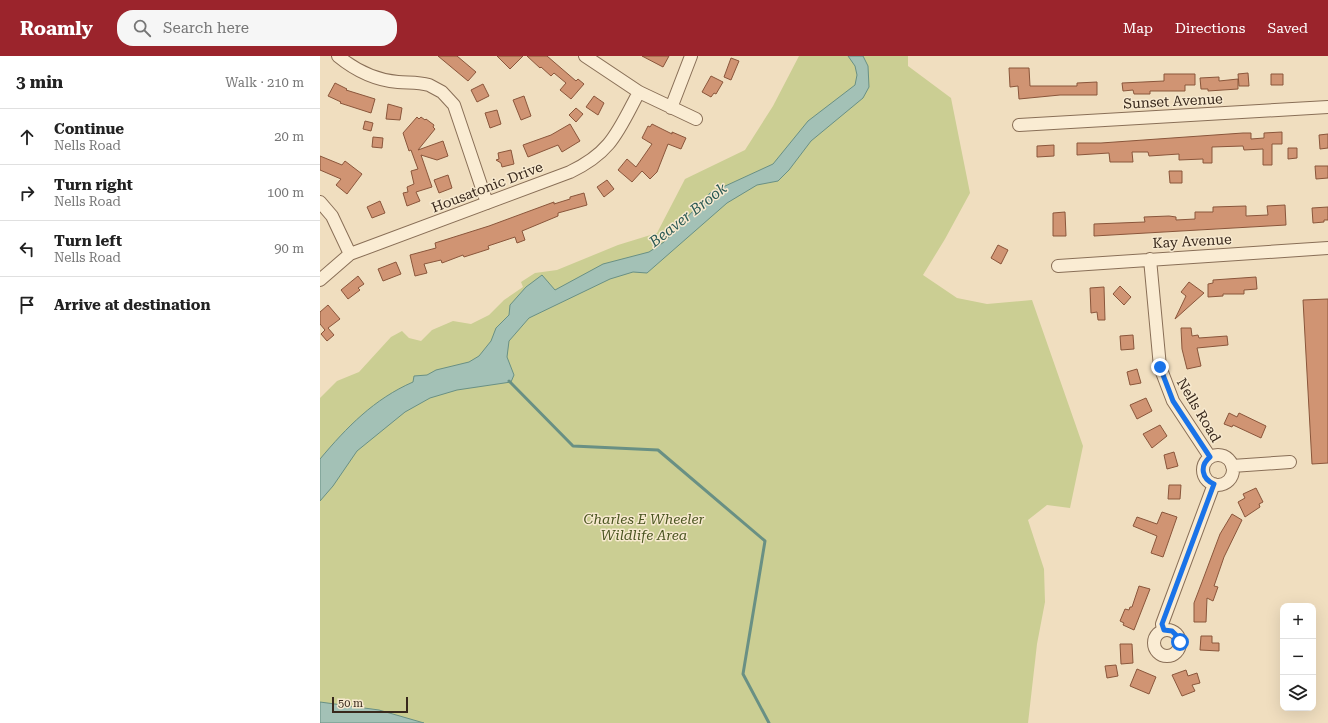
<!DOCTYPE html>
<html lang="en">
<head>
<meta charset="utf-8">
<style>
	body { margin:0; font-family:"Roboto Serif",serif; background:#f6f6f6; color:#222 }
	.controls { position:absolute; right:12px; bottom:12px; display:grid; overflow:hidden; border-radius:8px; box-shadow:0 4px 16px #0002 }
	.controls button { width:36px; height:36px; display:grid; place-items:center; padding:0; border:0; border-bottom:1px solid #e0e0e0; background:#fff; color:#222; font:20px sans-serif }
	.scale { position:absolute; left:12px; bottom:10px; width:76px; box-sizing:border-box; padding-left:4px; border:2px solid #38281c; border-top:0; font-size:11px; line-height:14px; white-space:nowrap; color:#38281c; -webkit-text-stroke:3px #f7e9cf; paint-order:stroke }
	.stop { position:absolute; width:12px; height:12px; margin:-9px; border:3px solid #1a73e8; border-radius:50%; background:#fff }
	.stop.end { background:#1a73e8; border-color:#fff; box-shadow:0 1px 4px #0008 }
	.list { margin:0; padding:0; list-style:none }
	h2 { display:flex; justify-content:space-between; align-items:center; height:52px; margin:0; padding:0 16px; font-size:17px }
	h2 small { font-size:13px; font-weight:400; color:#767676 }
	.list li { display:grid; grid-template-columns:26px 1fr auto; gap:12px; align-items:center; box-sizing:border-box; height:56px; padding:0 16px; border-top:1px solid #e0e0e0 }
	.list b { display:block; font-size:15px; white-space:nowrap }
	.list p { margin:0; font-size:13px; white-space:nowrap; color:#767676 }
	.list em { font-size:13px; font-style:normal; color:#767676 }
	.icon { flex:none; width:22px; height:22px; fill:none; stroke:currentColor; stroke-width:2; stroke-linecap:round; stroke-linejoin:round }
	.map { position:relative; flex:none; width:1008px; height:667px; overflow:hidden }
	header { display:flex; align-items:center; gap:24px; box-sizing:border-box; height:56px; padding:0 20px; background:#9b242c; color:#fff }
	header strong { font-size:19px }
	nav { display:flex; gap:22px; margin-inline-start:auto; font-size:14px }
	.search { width:280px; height:36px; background:#f6f6f6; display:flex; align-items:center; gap:10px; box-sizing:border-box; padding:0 14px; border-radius:16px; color:#767676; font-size:15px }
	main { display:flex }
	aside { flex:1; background:#fff }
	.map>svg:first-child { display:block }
	.green { fill:#cbce93 }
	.water { fill:#a3c1b6; stroke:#699084 }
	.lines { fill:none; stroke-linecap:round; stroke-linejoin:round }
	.stream { stroke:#699084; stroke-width:3 }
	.building { fill:#d09473; stroke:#8a563b }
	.minor-casing { stroke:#896f57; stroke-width:14 }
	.minor { stroke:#faecd3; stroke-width:12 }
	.route { stroke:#1a73e8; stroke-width:5 }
	.labels { text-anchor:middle; stroke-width:3; stroke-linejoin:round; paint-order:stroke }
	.street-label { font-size:14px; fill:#38281c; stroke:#f7e9cf }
	.park-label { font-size:14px; font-style:italic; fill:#4b5521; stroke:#f7e9cf }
	.water-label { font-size:15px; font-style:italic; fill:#2a5953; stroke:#f7e9cf }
</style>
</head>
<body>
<header>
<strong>Roamly</strong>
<div class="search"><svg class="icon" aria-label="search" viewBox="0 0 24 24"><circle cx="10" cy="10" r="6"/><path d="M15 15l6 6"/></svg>Search here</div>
<nav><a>Map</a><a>Directions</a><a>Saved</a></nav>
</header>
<main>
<aside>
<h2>3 min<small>Walk · 210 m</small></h2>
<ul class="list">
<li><svg class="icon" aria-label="ahead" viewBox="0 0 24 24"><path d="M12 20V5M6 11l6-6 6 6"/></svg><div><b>Continue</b><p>Nells Road</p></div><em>20 m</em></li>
<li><svg class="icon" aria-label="right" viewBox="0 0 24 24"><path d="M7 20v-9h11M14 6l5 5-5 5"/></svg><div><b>Turn right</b><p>Nells Road</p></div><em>100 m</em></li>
<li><svg class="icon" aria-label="left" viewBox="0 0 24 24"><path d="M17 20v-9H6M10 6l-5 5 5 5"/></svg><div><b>Turn left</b><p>Nells Road</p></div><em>90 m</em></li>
<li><svg class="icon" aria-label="arrive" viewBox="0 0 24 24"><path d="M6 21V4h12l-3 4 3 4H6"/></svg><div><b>Arrive at destination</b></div></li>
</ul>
</aside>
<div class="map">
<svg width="1008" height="667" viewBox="0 0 1008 667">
	<rect width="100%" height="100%" fill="#f0debf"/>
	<path class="green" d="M479 0H588V10L631 42 650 137 625 183 603 219 637 242 667 248 712 244 763 390 750 452 727 449 708 464 724 513 725 546 717 588 708 667H0V342L17 325 39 316 71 281 82 275 89 282 101 285 112 274 133 265 151 268 169 259 184 244 203 231 201 226 215 217 237 214 298 189 337 177 365 123 425 94 453 50Z"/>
	<path class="water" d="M528 0H543L548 10 549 31 543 42 491 85 469 114 458 125 437 129 407 147 327 217 313 216 290 223 209 262 189 285 187 301 194 319 191 326 137 334 110 342 85 356 37 395 13 430 0 445V403C27 371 54 343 93 326L94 320 107 319 116 314 149 306 159 300 171 285 176 272 189 259 190 249 206 231 222 219 235 234 283 208 329 196 344 186 390 137 453 108 488 65 535 29 537 19 535 10Z
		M0 646 59 654 104 667H0Z"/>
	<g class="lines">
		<path class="stream" d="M189 325 253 390 338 394 445 485 423 618 449 667"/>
	</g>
	<path class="building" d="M118 0H137L156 16 148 25Z
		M177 0H203L190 13Z
		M207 0H227L256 25 258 23 264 28 251 43 240 34 246 27 234 17 231 20 221 11 220 12Z
		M322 0H349L343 11Z
		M411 2 419 5 411 24 404 21Z
		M689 12H709L710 30H757V27L777 26V39H740L699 43 698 30 690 31Z
		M928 17 929 30H919L918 18Z
		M844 18H875V29H865V35H830V38H814L813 34 803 35 802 27 844 25Z
		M951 18H963V29H951Z
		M391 20 403 26 396 38 394 37 391 41 382 36Z
		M899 21V25L918 23V33L888 35V33H881L880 22Z
		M15 27 27 33 26 34 55 43 51 57 20 47 21 46 8 40Z
		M163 28 169 40 157 46 151 34Z
		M204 40 211 60 201 64 193 44Z
		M274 40 284 47 278 59 266 51Z
		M68 48 82 52 80 64 66 63Z
		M256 52 263 58 256 66 249 59Z
		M177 54 181 68 170 72 165 57Z
		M97 61 99 63 101 61 105 64 106 63 114 69 113 71 115 73 98 94 123 85 128 100 117 104 101 99 112 131 96 136 100 145 87 150 83 137 88 136 87 131 94 128 91 115 98 113 91 94 89 95 83 77Z
		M45 65 53 67 51 75 43 73Z
		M250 68 260 85 242 96 238 89 208 101 203 89 231 79Z
		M332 68 352 78V76L366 82 361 93 348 88 337 116 330 123 322 115 312 126 298 114 307 103 316 111 332 88 322 82 328 70 330 71Z
		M962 76V88H952V109H943V93L924 94 923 90 892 91V107H883V103L859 104V98L829 100 828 96H812L813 106H790L789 97 757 99V87H781L923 77H931V83L944 82V77Z
		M1008 78V92L1000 93 999 79Z
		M53 81 63 82 62 92 52 91Z
		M734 89V100L717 101V90Z
		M968 92H977V102L968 103Z
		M191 94 194 108 182 111 181 107 176 104 179 103 178 97Z
		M0 100 22 109 25 105 42 118 27 138 16 129 21 123 0 114Z
		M995 110H1008V122L996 123Z
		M849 115H862V127H850Z
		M128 119 132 132 119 137 114 124Z
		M287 124 294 133 284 141 277 131Z
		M264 137 267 149 238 157V160L202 175 205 184 197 187 195 181 168 190 169 193 144 201 143 199 122 207 121 204 104 208 107 217 95 220 90 199 116 192 115 187 169 170 234 146V148L250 143V141Z
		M60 145 65 157 52 162 47 151Z
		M965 149 966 169 774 180V168L825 166 824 161 849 160 856 161V164L875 163V156H893V151L926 150V160L948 159 947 150Z
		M1008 151V164H1004V166L993 167 992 152Z
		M745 156 746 180H733V157Z
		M678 189 688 194 681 208 671 202Z
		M76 206 81 218 63 225 58 213Z
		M38 220 44 228 38 232 40 234 28 243 21 234Z
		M936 221 937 233 924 234V238H903V240L888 241V228L893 227V224Z
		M869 226 884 237 855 263 866 240 861 236Z
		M800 230 811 241 804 249 793 238Z
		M784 231 785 264H778L777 256 771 257 770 232Z
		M1008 243V407L992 408 983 244Z
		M8 249 20 263 8 272 14 279 7 285 1 278 5 274 0 268V256Z
		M861 272H871L872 280 878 279 879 282 907 280 908 289 877 292 881 310 867 313 862 293Z
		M813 279 814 293 801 294 800 280Z
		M817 313 821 327 810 329 807 316Z
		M826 342 832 355 817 363 810 349Z
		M909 357 917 361 919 357 946 370 941 382 913 369 912 371 904 368Z
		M840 369 847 380 832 392 823 378Z
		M854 396 858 410 847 413 844 399Z
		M849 429H861L860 443H848Z
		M936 432 943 446 939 448 940 451 925 461 918 446 925 442 923 438Z
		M842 456 857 461 843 501 831 497 837 480 813 470 817 461 837 468Z
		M912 458 922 464 904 501 894 530 898 531 893 545 887 542 886 566H874V547L882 526 900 478Z
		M819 530 830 533 814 574 803 569 804 567 800 565 805 553 809 554 810 551H812Z
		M881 580H892V587H899V595L880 594Z
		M800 588H812L813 607 801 608Z
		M796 609 798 620 787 622 785 610Z
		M817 613 836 621 829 638 810 630Z
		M866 614 868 620 877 617 880 627 872 629 875 635 862 640 852 619Z"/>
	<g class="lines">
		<defs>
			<path id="minor" d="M18 0C35 14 55 24 78 26 88 27 98 26 109 29L122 36 134 49 167 147
				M265 0 319 36 376 63
				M351 52 371 0
				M699 69 1008 51
				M0 146 12 160 30 198
				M830 203 840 311 853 345 890 401
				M738 210 1008 192
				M0 224 30 198 250 116C292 96 298 75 319 36
				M883 414a15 15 0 1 1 30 0a15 15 0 1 1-30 0Z
				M912 410 970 406
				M843 574 842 568 894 428
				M834 587a13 13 0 1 1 26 0a13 13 0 1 1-26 0Z"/>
		</defs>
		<use href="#minor" class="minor-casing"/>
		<use href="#minor" class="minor"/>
	</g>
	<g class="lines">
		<path class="route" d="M840 311 853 345 890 401C879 410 882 423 894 428L842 568 844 574 852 575 859 582 860 586"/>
	</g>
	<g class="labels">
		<g class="street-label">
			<text transform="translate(853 45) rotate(-3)" y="5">Sunset Avenue</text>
			<text transform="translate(167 131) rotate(-21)" y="5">Housatonic Drive</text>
			<text transform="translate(872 185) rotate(-3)" y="5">Kay Avenue</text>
			<text transform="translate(879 354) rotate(59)" y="5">Nells Road</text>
		</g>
		<g class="park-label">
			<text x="324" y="468">Charles E Wheeler<tspan x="324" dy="16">Wildlife Area</tspan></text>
		</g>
		<g class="water-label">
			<text transform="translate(368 159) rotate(-38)" y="5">Beaver Brook</text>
		</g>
	</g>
</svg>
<div class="controls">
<button>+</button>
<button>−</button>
<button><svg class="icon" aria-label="layers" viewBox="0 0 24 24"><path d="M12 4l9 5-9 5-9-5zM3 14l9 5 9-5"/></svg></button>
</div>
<div class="scale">50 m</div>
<div class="stop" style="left:860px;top:586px"></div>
<div class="stop end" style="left:840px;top:311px"></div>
</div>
</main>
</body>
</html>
